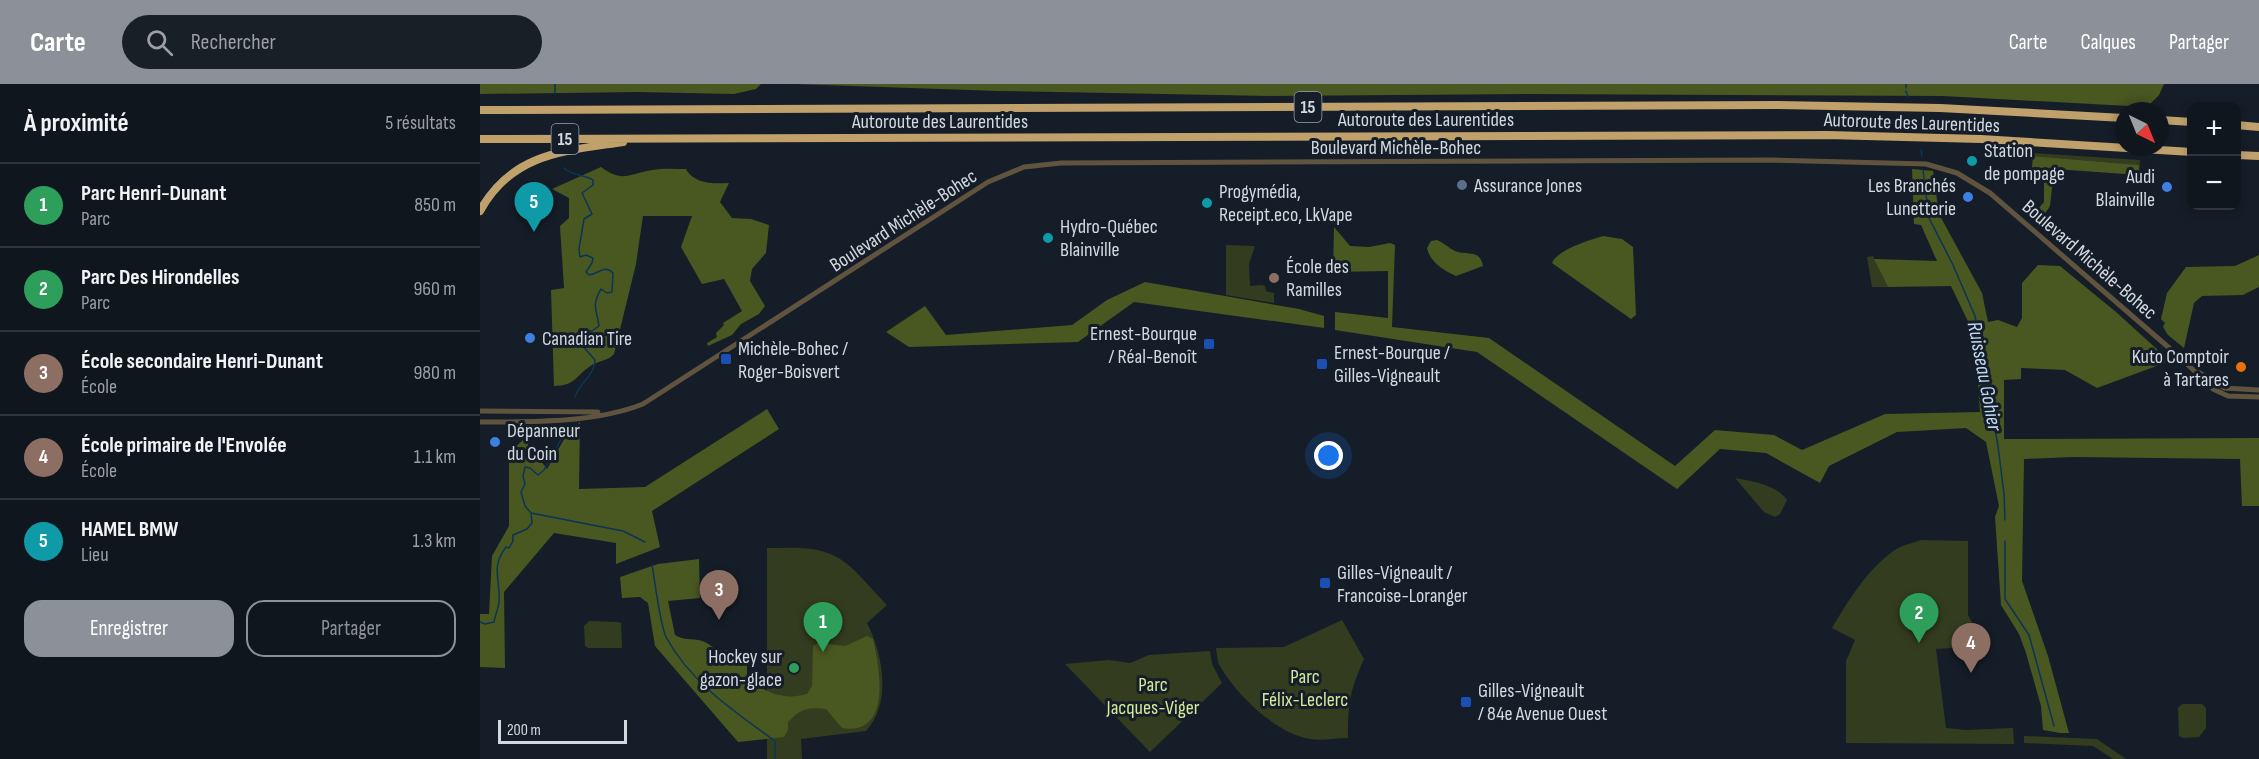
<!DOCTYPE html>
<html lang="fr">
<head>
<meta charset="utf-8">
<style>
	body { margin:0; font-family:"Sofia Sans Condensed",sans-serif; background:#191f27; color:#f1f3f6 }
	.controls { position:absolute; right:18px; top:18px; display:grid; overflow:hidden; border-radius:12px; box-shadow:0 3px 9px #0003 }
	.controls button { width:54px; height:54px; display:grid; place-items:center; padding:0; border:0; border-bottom:2px solid #30353c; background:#10161e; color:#f1f3f6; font:30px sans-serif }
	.compass { position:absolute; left:1635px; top:18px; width:54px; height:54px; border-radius:50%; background:#10161e; box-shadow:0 3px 9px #0003; rotate:137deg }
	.scale { position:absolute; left:18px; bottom:15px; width:129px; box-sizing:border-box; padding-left:6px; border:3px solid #d3d9e0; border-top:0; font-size:16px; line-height:21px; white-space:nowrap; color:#d3d9e0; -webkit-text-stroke:4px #151d28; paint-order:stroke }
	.you { position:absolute; left:849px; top:372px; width:21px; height:21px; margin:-15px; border:4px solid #fff; border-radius:50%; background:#1a73e8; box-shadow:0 0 0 9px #1a73e833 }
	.badge { display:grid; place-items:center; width:39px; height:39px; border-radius:50%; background:#8c9099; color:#fff; font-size:20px; font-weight:700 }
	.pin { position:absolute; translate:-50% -50px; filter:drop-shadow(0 2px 3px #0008) }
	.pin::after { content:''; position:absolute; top:32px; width:21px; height:18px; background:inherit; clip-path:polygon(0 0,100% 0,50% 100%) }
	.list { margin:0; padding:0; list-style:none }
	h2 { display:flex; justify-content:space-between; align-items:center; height:78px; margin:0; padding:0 24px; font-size:26px }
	h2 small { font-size:20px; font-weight:400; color:#9c9fa4 }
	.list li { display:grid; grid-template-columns:39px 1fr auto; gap:18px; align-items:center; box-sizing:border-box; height:84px; padding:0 24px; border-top:2px solid #30353c }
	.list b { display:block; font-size:22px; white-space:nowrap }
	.list p { margin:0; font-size:20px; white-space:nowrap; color:#9c9fa4 }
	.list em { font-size:20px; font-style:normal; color:#9c9fa4 }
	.actions { display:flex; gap:12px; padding:18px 24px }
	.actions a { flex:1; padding:14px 0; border:2px solid #8c9099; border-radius:18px; text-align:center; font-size:21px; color:#8c9099 }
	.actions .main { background:#8c9099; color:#fff }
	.icon { flex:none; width:33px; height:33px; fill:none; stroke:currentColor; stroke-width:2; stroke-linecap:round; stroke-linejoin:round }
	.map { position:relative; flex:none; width:1779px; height:675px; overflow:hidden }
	header { display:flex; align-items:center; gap:36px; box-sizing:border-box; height:84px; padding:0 30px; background:#8c9099; color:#fff }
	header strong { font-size:28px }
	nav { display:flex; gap:33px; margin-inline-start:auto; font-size:21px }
	.search { width:420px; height:54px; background:#191f27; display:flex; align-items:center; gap:15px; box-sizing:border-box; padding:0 21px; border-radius:33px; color:#9c9fa4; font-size:22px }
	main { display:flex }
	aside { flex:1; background:#10161e }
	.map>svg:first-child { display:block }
	.green { fill:#343c1f }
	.forest { fill:#495721 }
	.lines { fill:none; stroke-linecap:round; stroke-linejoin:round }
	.stream { stroke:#0a3559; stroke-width:1.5 }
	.tertiary { stroke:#60543f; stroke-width:5 }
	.motorway { stroke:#c0a16c; stroke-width:8 }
	.culture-dot { fill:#0f9aa8; stroke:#151d28; stroke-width:2 }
	.service-dot { fill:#5c6f8a; stroke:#151d28; stroke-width:2 }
	.shop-dot { fill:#3f7fe0; stroke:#151d28; stroke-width:2 }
	.education-dot { fill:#8d6e63; stroke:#151d28; stroke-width:2 }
	.transit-dot { fill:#1a4fb4; stroke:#151d28; stroke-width:2 }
	.food-dot { fill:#e8710a; stroke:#151d28; stroke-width:2 }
	.leisure-dot { fill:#2e9e5b; stroke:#151d28; stroke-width:2 }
	.labels { text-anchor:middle; stroke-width:6; stroke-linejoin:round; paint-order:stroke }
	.shield { fill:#151d28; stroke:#9aa1a9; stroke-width:1.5 }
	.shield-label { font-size:18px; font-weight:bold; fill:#d3d9e0 }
	.street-label { font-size:20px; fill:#d3d9e0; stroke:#151d28 }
	.poi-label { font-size:20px; fill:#d3d9e0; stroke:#151d28; text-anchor:start }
	.park-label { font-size:20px; fill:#d3eb98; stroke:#151d28 }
	.water-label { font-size:21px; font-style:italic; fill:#c0d9f2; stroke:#151d28 }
</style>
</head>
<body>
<header>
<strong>Carte</strong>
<div class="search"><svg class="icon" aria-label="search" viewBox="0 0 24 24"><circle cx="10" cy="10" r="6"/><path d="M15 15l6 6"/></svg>Rechercher</div>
<nav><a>Carte</a><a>Calques</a><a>Partager</a></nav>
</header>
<main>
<aside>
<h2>À proximité<small>5 résultats</small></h2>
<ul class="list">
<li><span class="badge" style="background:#2e9e5b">1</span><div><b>Parc Henri-Dunant</b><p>Parc</p></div><em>850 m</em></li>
<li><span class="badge" style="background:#2e9e5b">2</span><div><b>Parc Des Hirondelles</b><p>Parc</p></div><em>960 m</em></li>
<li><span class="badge" style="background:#8d6e63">3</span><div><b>École secondaire Henri-Dunant</b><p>École</p></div><em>980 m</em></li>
<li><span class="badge" style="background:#8d6e63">4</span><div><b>École primaire de l'Envolée</b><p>École</p></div><em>1.1 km</em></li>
<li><span class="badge" style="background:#0f9aa8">5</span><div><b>HAMEL BMW</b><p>Lieu</p></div><em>1.3 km</em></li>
</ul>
<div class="actions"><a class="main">Enregistrer</a><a>Partager</a></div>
</aside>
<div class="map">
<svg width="1779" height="675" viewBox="0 0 1779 675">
	<rect width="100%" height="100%" fill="#151d28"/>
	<path class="green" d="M1553 69 1660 76 1659 91 1658 81 1553 72Z
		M746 161 775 162 769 180 770 202 782 201 785 202 786 207 794 209V219L746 211Z
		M1393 172 1408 203H1392L1387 173Z
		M1255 394C1272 397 1297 401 1307 416L1300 430 1295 433 1284 428Z
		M1441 456 1488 457V531L1505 562 1456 565 1466 644 1486 646 1533 644 1534 660 1366 659V577L1375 556 1352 544C1368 517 1388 484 1415 466 1422 461 1433 459 1441 456Z
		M287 464C311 464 339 461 360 475 374 483 394 508 407 521L387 539C403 570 412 619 386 647L321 655 322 675H287Z
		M862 536 884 575C870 607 868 618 868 654 856 654 842 657 830 655 796 649 757 612 740 582 737 577 737 570 736 564L804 563Z
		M109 537 138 538 141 539 142 564H108L105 562 104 542Z
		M730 567 732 580 742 599 670 668 585 580 629 576 650 579 669 571Z
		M1702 620H1722L1726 624V644L1719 653 1703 654 1699 652 1698 624Z
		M1544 652 1617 655 1646 675H1633L1613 662 1544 659Z"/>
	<path class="forest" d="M0 0H281L276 5 254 10 158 8 0 10Z
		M315 0H1684L1679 11 1667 23 1463 12 1051 10 790 12 518 7Z
		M1553 72 1659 81V91L1574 85 1570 122 1560 137 1553 131 1564 118V96L1551 95Z
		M121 83C143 99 148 90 172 86 183 84 195 85 206 85 214 100 234 100 249 99L240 118 252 134 271 135 289 141 286 169 272 185 270 197 285 222 279 230 261 240 252 251 228 262 227 259 237 253 236 249 244 241 243 239 262 227 244 195 222 200 201 163 212 132H163L156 180 134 270C128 277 120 276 112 281 97 290 96 302 74 302L71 206 84 204 80 142 89 134V114L72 105Z
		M1432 85 1453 87 1459 130 1502 209 1508 238 1518 236 1537 243 1542 234V199L1558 181 1580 182 1636 228 1690 277 1617 304 1585 286 1541 284V295L1524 296V355L1779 354V422H1762L1760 375 1593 373 1544 375 1542 497 1568 572 1589 649H1580L1563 646 1561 622 1546 569 1539 550 1521 521 1515 433 1519 422 1506 358 1486 344 1417 348 1349 382 1340 399 1286 369 1240 365 1197 405 997 268 855 246V228L908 234V187L853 188 854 143 870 162 889 163 910 159 915 161 912 243 1009 254 1195 382 1235 346 1294 351 1322 366 1405 330 1500 328 1494 250 1471 202 1408 203 1394 175 1457 177 1441 141 1434 140Z
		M1123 152 1142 155 1153 163 1156 231 1151 235 1072 179C1077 166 1109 156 1123 152Z
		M957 156C964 159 969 164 975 167 988 172 1000 165 1003 182L976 192C963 186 950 178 947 164L951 157Z
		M1779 171V203L1763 211 1722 212 1714 219 1704 264 1688 251 1683 243 1685 239 1681 235 1687 209 1706 183 1755 182Z
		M665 198 819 225 844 232V244L654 218 598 258 429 263 406 248 445 222 466 251 592 241 627 216Z
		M287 325 299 345 172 427 180 463 136 480V459L74 449 24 508 25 584 0 583V530H9L12 472 29 442V369L44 355 67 385 86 352 100 338 99 405 165 403Z
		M219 475 220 514 188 517 195 551C210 560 218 549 236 566L267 568V595C286 608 303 617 327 610L332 602 333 562 338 559 365 562 387 552 393 555C400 586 412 652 362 644L346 625C327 623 321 625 308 638V646L304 653 258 658 175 562 168 519 160 513 142 514 140 493 178 480Z"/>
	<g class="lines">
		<path class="stream" d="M75 0V9
			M1426 0V4
			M1426 7 1428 13
			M1434 38 1435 42
			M1441 66 1442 72
			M84 84C92 92 104 90 113 96V101L102 109 112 130 104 135 99 165 100 173 106 171 113 174 112 179 106 188 109 191C119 190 124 180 133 189L132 208 127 209 121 205C111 222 117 226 119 242L112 247H103L97 252 101 260 115 276C115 291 99 299 95 313
			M1443 86 1449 134 1473 181 1495 232 1518 362 1524 410 1525 436
			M51 429 143 447 165 458
			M1525 457V515L1549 551 1574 642
			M172 481C175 498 180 540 186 553 210 598 255 628 295 657V675
			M0 538 5 540 14 538C15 532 18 525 19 519 21 496 10 484 26 463L29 464 33 457V451L47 445 52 439 51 429 45 422 41 408 45 400 43 392 45 383 50 384 58 391 64 386 84 350 89 348"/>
		<path class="tertiary" d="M1720 289 1744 304 1779 306
			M0 327 118 328
			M0 338C51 338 115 339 163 320L508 98 544 83 581 79 1291 76 1446 80 1477 89 1510 109 1702 275 1733 305 1748 312 1779 313"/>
		<path class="motorway" d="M0 26 1297 21 1460 24 1644 34
			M1680 36 1712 38
			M1756 41 1779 43
			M0 55 1347 51 1501 55 1712 68
			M1756 71 1779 72
			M0 127C32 69 84 67 143 58"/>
	</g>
	<g class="culture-dot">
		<circle cx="1492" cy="77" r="6"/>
		<circle cx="727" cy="119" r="6"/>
		<circle cx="568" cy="154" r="6"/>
	</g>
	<circle class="service-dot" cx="982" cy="101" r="6"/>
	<g class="shop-dot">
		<circle cx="1687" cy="103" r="6"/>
		<circle cx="1488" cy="113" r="6"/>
		<circle cx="50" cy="254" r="6"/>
		<circle cx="15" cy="358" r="6"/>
	</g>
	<circle class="education-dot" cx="794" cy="194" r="6"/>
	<g class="transit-dot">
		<rect x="723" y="254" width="12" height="12" rx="3"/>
		<rect x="240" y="269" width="12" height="12" rx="3"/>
		<rect x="836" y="274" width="12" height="12" rx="3"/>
		<rect x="839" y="493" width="12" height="12" rx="3"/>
		<rect x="980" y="612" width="12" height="12" rx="3"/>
	</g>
	<circle class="food-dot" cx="1761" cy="283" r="6"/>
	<circle class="leisure-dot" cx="314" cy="584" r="6"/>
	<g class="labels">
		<g class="shield">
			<rect x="814.5" y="8" width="27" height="30" rx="4.5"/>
			<rect x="71.5" y="40" width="27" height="30" rx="4.5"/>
		</g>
		<g class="shield-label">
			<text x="828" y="29">15</text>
			<text x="85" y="61">15</text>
		</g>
		<g class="street-label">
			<text x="946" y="42">Autoroute des Laurentides</text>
			<text x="460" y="44">Autoroute des Laurentides</text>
			<text transform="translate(1432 38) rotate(2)" y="7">Autoroute des Laurentides</text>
			<text x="916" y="70">Boulevard Michèle-Bohec</text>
			<text transform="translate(423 136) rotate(-33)" y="7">Boulevard Michèle-Bohec</text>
			<text transform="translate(1610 175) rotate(41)" y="7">Boulevard Michèle-Bohec</text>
		</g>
		<g class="poi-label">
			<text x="1504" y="73">Station<tspan x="1504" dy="23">de pompage</tspan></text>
			<text x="1675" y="99" text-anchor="end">Audi<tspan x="1675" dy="23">Blainville</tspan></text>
			<text x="994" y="108">Assurance Jones</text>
			<text x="1476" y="108" text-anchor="end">Les Branchés<tspan x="1476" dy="23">Lunetterie</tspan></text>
			<text x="739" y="114">Progymédia,<tspan x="739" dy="23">Receipt.eco, LkVape</tspan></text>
			<text x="580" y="149">Hydro-Québec<tspan x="580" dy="23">Blainville</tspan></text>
			<text x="806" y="189">École des<tspan x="806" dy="23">Ramilles</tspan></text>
			<text x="717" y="256" text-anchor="end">Ernest-Bourque<tspan x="717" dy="23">/ Réal-Benoît</tspan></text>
			<text x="62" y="261">Canadian Tire</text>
			<text x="258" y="271">Michèle-Bohec /<tspan x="258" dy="23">Roger-Boisvert</tspan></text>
			<text x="854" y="275">Ernest-Bourque /<tspan x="854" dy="23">Gilles-Vigneault</tspan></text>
			<text x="1749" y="279" text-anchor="end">Kuto Comptoir<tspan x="1749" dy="23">à Tartares</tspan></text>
			<text x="27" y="353">Dépanneur<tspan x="27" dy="23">du Coin</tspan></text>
			<text x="857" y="495">Gilles-Vigneault /<tspan x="857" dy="23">Francoise-Loranger</tspan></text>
			<text x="302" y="579" text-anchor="end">Hockey sur<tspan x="302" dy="23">gazon-glace</tspan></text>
			<text x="998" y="613">Gilles-Vigneault<tspan x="998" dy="23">/ 84e Avenue Ouest</tspan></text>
		</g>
		<g class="park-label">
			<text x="825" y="599">Parc<tspan x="825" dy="23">Félix-Leclerc</tspan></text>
			<text x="673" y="607">Parc<tspan x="673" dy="23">Jacques-Viger</tspan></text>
		</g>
		<g class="water-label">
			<text transform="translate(1505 292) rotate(79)" y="7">Ruisseau Gohier</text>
		</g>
	</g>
</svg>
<div class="controls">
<button>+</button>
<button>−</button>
</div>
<svg class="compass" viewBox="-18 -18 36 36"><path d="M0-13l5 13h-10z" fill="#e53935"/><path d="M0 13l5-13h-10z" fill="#9c9fa4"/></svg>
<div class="scale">200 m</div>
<div class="you"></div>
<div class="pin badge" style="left:343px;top:568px;background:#2e9e5b">1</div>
<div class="pin badge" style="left:1439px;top:559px;background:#2e9e5b">2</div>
<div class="pin badge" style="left:239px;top:536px;background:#8d6e63">3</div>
<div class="pin badge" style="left:1491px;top:589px;background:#8d6e63">4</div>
<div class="pin badge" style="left:54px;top:148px;background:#0f9aa8">5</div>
</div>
</main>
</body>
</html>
